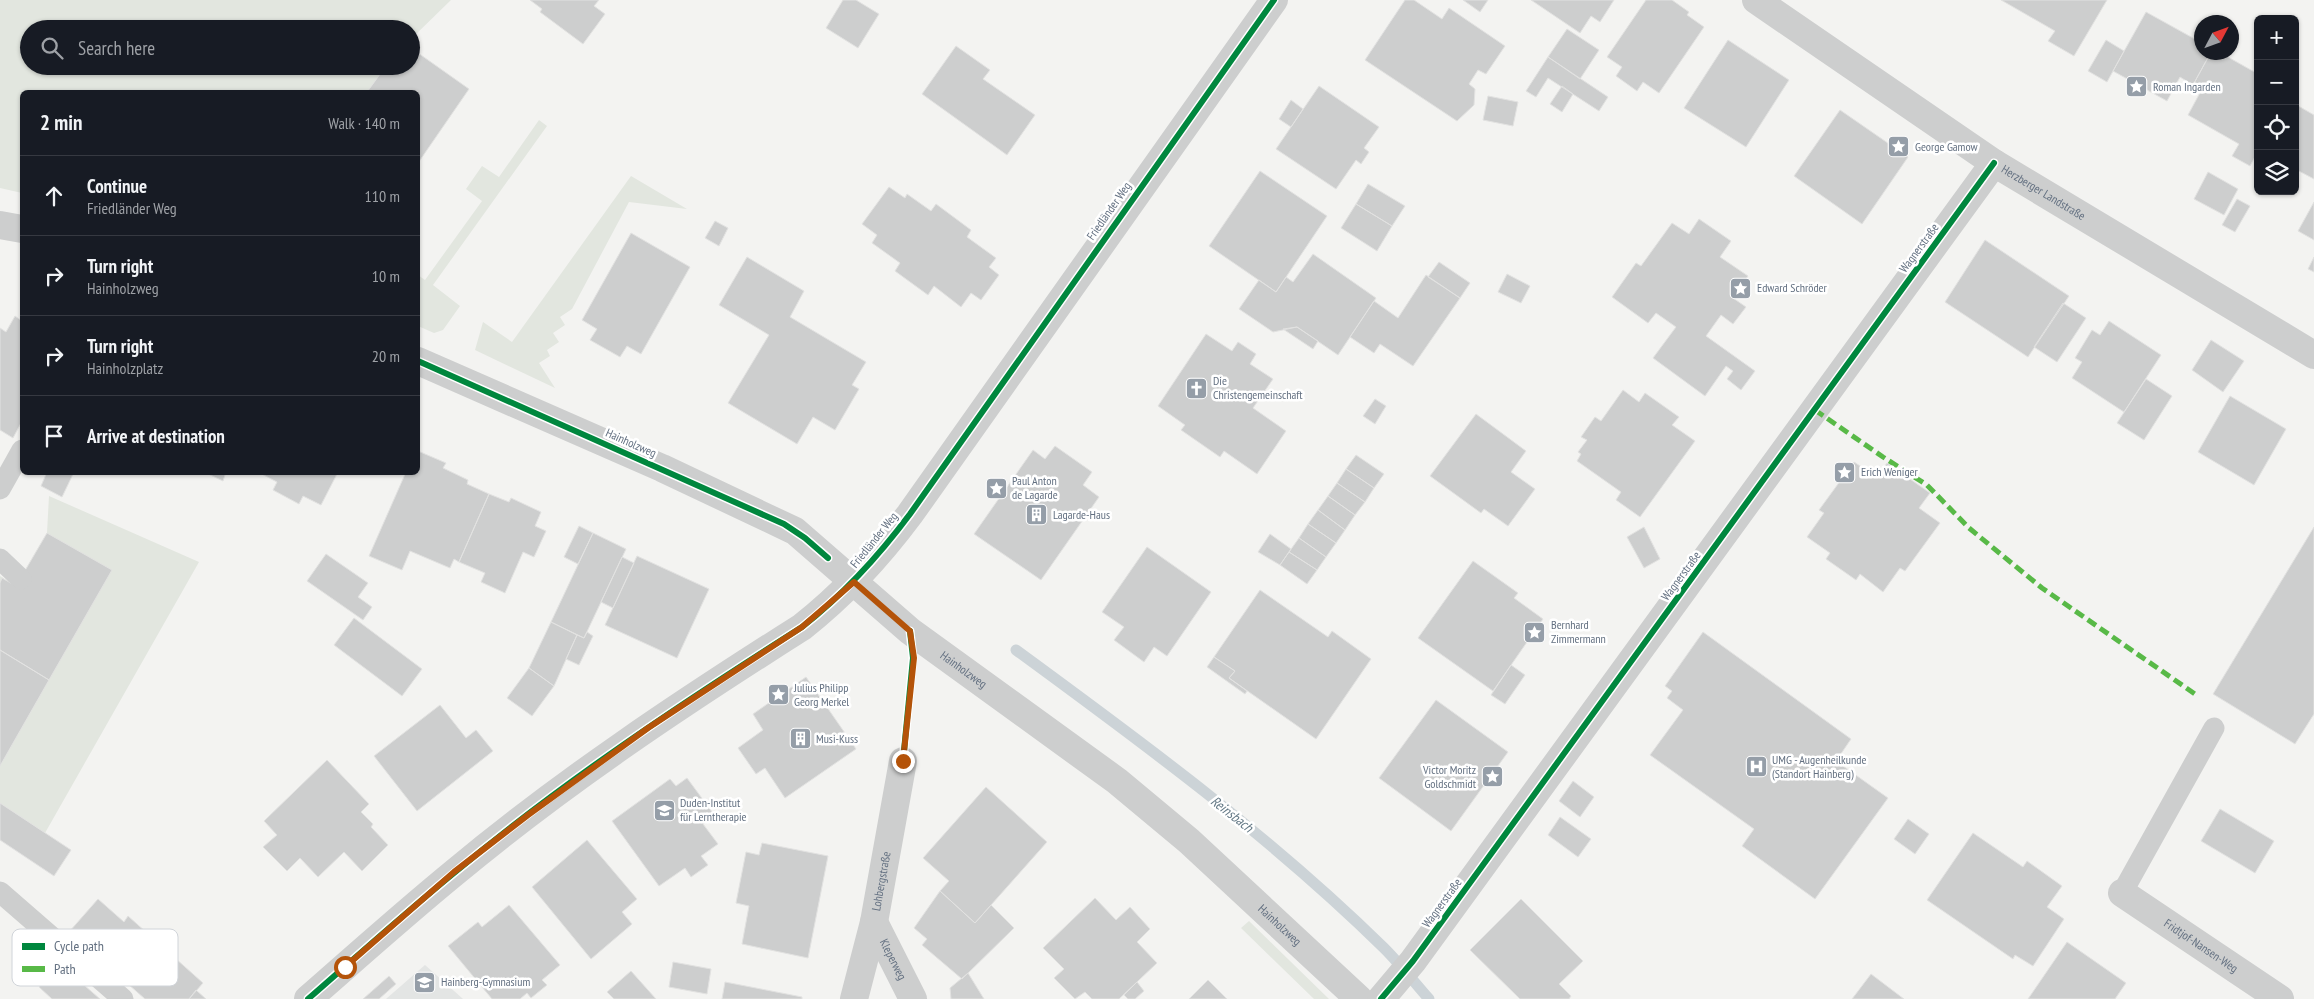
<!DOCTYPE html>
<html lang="en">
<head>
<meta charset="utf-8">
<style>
	body { margin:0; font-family:"PT Sans Narrow",sans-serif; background:#20242c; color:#f1f3f6 }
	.controls { position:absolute; right:15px; top:15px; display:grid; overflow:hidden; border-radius:8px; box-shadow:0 1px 4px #0004 }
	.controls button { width:45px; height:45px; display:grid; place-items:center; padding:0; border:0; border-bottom:1px solid #363941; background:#171b24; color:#f1f3f6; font:25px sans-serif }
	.compass { position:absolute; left:2194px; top:15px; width:45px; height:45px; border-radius:50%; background:#171b24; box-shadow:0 1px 4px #0004; rotate:49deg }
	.stop { position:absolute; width:15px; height:15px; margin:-11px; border:4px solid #b45309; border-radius:50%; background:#fff }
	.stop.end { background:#b45309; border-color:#fff; box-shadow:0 1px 5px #0008 }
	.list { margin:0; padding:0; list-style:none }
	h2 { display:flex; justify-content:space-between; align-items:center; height:65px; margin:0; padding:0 20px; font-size:21px }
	h2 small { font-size:16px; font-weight:400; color:#9ea1a6 }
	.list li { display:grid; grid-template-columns:32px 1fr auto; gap:15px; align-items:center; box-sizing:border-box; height:80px; padding:0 20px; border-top:1px solid #363941 }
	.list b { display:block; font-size:19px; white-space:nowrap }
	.list p { margin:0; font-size:16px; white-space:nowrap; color:#9ea1a6 }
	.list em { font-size:16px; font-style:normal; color:#9ea1a6 }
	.icon { flex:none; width:28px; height:28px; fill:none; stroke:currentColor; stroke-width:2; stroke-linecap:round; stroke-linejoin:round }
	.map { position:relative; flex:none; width:2314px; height:999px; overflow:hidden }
	.search { position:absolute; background:#171b24; box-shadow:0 1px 4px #0004; left:20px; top:20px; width:400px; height:55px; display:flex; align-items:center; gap:12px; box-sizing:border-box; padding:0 18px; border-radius:28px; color:#9ea1a6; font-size:19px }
	.panel { position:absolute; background:#171b24; box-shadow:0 1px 4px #0004; left:20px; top:90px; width:400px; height:385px; border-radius:8px }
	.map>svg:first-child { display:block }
	.built { fill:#e3e5e4 }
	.green { fill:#e2e6df }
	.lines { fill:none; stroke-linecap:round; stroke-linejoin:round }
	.stream { stroke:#ccd3d7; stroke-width:11 }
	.building { fill:#cdcece; stroke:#e2e2e1 }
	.service { stroke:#cdcece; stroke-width:21 }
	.minor { stroke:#cdcece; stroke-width:28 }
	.tertiary { stroke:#cdcece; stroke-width:28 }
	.quiet { stroke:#58b947; stroke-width:5; stroke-dasharray:10 5; stroke-linecap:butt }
	.cycleway-casing { stroke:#fff; stroke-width:9 }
	.cycleway { stroke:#00873e; stroke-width:6 }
	.route { stroke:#b45309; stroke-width:6 }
	.labels { text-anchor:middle; stroke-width:5; stroke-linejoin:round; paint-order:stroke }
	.poi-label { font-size:12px; fill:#637081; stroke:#fff; text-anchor:start }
	.street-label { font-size:12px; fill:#637081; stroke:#fff }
	.water-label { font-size:14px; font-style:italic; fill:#637885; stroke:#fff }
	.key { fill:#fff; stroke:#d0d4d9; stroke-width:1 }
	.key-label { font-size:14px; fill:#637081 }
</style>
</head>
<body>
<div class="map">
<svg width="2314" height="999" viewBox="0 0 2314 999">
	<rect width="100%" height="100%" fill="#f3f3f1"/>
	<path class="built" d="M425 965 463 999H386Z"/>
	<path class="green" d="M0 0H451L411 39V29H29V66H390L389 69 385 67 367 92H22V193L0 188Z
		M539 120 547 126 433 285 460 306 443 330 434 333 418 326V275L425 280 482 201 466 189 482 166 499 177Z
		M631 176 687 209 629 202 572 309 560 317 565 325 553 333 559 342 547 350 550 356 539 363 555 388 475 350 483 322 512 342Z
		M49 496 199 562 45 833 0 803V576L16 586 47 533Z
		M1249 921 1329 999H1314L1241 928Z"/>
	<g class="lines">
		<path class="stream" d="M1016 650C1143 743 1271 837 1384 948 1400 964 1414 982 1429 999"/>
	</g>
	<path class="building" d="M530 0H599L594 6 605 14 583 44 540 12 542 9Z
		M843 0H856L879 14 858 48 826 28Z
		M1405 0H1414L1442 19 1449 8 1505 46 1486 74 1478 70 1469 84 1475 89 1474 105 1457 121 1365 60Z
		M1463 0H1488L1480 12Z
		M1531 0H1614L1600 22 1591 16 1580 33Z
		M1646 0H1672L1689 12 1687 15 1704 27 1659 93 1643 82 1637 91 1616 76 1622 67 1607 57Z
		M2001 0H2107L2074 56 2048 41 2055 31Z
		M2146 12 2202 43V52H2211L2193 85 2180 77 2167 101 2113 71Z
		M1567 29 1599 50 1580 79 1548 57Z
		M1728 40 1789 80 1746 147 1684 108Z
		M2106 40 2124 51 2107 82 2088 71Z
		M956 46 990 70 983 79 1035 115 1007 155 922 94Z
		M411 48 469 89 418 163V92H367L386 66 389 69 390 66H411Z
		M2211 52H2219L2258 74V151L2250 166 2232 156 2239 144 2188 115 2202 89 2193 85Z
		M1548 57 1608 97 1599 111 1548 78 1536 97 1526 91Z
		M1319 86 1379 127 1364 148 1369 152 1361 164 1356 160 1336 189 1276 149Z
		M1562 86 1573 94 1562 112 1550 104Z
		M1488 96 1518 102 1513 126 1483 120Z
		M1291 100 1303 109 1291 127 1279 119Z
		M2295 104 2314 115V179L2295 169Z
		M1840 110 1908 157 1862 224 1794 176Z
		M1260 171 1327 216 1276 292 1209 246Z
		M2208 172 2238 189 2224 215 2194 199Z
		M1368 184 1405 206 1392 226 1356 204Z
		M889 187 905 198 907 194 931 211 936 204 971 230 967 237 996 258 989 267 999 275 981 300 971 293 961 307 934 286 928 295 895 271 900 263 872 243 877 235 862 224Z
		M2237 199 2250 206 2235 232 2222 225Z
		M2314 202V240L2298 231Z
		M1356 204 1392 226 1377 251 1341 228Z
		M1699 219 1731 241 1720 257 1748 276 1733 298 1746 307 1733 324 1721 315 1706 336 1755 371 1741 390 1727 379 1733 371 1726 366 1705 396 1653 358 1676 327 1656 313 1648 323 1612 297 1636 263 1641 266 1672 223 1689 234Z
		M715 221 728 228 719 246 705 238Z
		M631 233 690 267 641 354 627 346 620 357 590 340 597 329 582 320Z
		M1985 240 2069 296 2028 357 1945 302Z
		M1313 254 1376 298 1338 355 1297 327 1273 332 1239 309 1259 280 1276 292 1286 277 1293 282Z
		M747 257 804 291 790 317 866 362 852 385 859 389 835 430 813 417 797 444 728 403 769 335 719 305Z
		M2314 257V272L2308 269Z
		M1439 262 1470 283 1460 298 1428 277Z
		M1507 274 1530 286 1521 303 1498 292Z
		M1426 275 1460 298 1413 366 1380 344 1374 353 1350 337 1374 301 1398 318Z
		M2063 303 2086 318 2057 362 2034 347Z
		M15 316 22 321V421L13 438 0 430V328L6 332Z
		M2109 321 2161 355 2124 412 2072 378 2082 362 2075 358 2092 330 2100 335Z
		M1297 327 1318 341 1313 349 1283 329Z
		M1206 334 1232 351 1238 342 1256 354 1250 364 1273 379 1253 408 1286 431 1257 474 1224 451 1220 457 1181 430 1185 425 1158 406Z
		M2211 340 2244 361 2223 392 2192 370Z
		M2146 379 2172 396 2144 440 2117 423Z
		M1623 390 1639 402 1645 393 1679 417 1672 425 1695 441 1640 517 1616 500 1621 492 1577 461 1581 454 1578 452 1587 440 1581 437 1595 417 1601 421Z
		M2230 396 2286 429 2254 485 2198 452Z
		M1375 399 1386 406 1375 424 1363 416Z
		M1476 414 1526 451 1511 472 1535 489 1508 526 1484 509 1481 513 1430 476Z
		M1055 446 1092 472 1083 485 1099 497 1041 580 974 534 1033 450 1045 459Z
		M418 451 446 463 443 468 468 480 467 484 489 494 459 562 454 559 450 568 410 551 402 570 369 556 406 472H418Z
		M1356 455 1384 474 1374 488 1346 469Z
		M1854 462 1877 477 1887 463 1930 493 1919 508 1940 523 1905 571 1900 568 1883 592 1860 574 1856 580 1826 559 1830 553 1807 537 1824 513 1819 510Z
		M1346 469 1374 488 1365 502 1337 483Z
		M47 472H74L62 497 41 486Z
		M204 472H226L223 481Z
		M258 472H338L321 505 303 496 299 504 273 490 277 482Z
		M1337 483 1365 502 1355 515 1328 496Z
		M489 494 509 502 511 498 541 512 535 526 546 531 534 557 523 552 505 593 481 582 485 573 459 562Z
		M1328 496 1355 515 1345 530 1318 510Z
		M1318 510 1345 530 1336 543 1308 524Z
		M1308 524 1336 543 1326 557 1299 538Z
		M579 526 593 533 578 564 564 557Z
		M1644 527 1660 559 1644 568 1627 537Z
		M2314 527V714L2295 744 2213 694Z
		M47 533 112 570 49 680 0 650V583L2 578 16 586Z
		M593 533 626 549 584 638 551 622Z
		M1270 534 1291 549 1280 565 1258 552Z
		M1299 538 1326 557 1317 570 1289 552Z
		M1147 547 1211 592 1167 656 1154 647 1144 662 1114 640 1124 627 1102 612Z
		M1289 552 1317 570 1307 584 1280 565Z
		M326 554 368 583 358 597 372 607 363 620 307 581Z
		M637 556 709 589 677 658 605 625Z
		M622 557 634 563 613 608 601 602Z
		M1473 561 1518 593 1514 598 1543 619 1493 691 1418 638Z
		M1260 590 1328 637 1332 631 1371 659 1316 739 1229 678 1235 671 1214 657Z
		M354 618 422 669 402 696 334 645Z
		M551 622 577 635 554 686 529 668Z
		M587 632 593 636 579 665 566 659 577 635 584 638Z
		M1703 632 1851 739 1836 761 1888 798 1815 899 1742 846 1754 829 1650 755 1683 710 1667 698 1672 691 1665 686Z
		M0 650 49 680 0 766Z
		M1214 657 1235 671 1229 678 1247 691 1245 694 1207 667Z
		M1511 665 1525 675 1505 704 1491 695Z
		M529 668 554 686 532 716 507 698Z
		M806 677 856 749 785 798 765 768 756 774 738 748 763 730 753 714Z
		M1436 700 1508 752 1451 831 1379 778Z
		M440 705 466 738 476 730 493 751 417 811 374 756Z
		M327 760 369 804 361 812 373 824 371 827 388 845 362 871 344 852 318 877 300 858 287 871 263 847 277 835 264 821Z
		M687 778 715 816 703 824 718 844 701 856 708 865 691 877 685 868 659 886 612 821 670 779 676 786Z
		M1573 781 1594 797 1580 817 1559 801Z
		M986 787 1047 842 975 923 940 891 949 881 923 858Z
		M0 803 71 850 54 876 0 840Z
		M2220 809 2274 841 2255 873 2201 841Z
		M1560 817 1591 839 1578 857 1548 835Z
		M1908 819 1929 834 1915 854 1894 839Z
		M1973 833 2023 867 2027 861 2062 886 2047 907 2064 919 2033 966 2015 955 2013 959 1927 900Z
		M587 840 637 899 622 912 632 924 591 959 532 887Z
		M762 843 828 856 808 958 742 944 749 906 736 903 746 852 759 855Z
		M940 891 975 923 991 905 1014 928 962 979 922 945 927 939 914 928Z
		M1095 898 1116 920 1130 907 1150 929 1137 942 1157 963 1119 999H1092L1085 992 1075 999 1054 978 1064 969 1043 948Z
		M98 899 124 922 128 916 203 983 189 999H145L69 932Z
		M1521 899 1583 961 1559 984 1571 996 1569 999H1520L1470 950Z
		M509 905 560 965 542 980 547 985 531 998 527 993 520 999H492L448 946 478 922 482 927Z
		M2067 942 2126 983 2115 999H2028Z
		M673 962 711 969 707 994 669 987Z
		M60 964 100 999H52L39 987Z
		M631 971 656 999H614L607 992Z
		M968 973 984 999H951L950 988Z
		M1871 974 1904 999H1852Z
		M389 976 396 984 379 999H363Z
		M1208 980 1227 999H1189Z
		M725 982 802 997V999H722Z
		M1137 982 1144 991 1135 999H1128L1124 995Z
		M196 990 206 999H189Z"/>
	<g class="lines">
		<path class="service" d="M0 489 22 450
			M0 559 21 579
			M0 892 123 999
			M2122 893 2214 728"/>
		<g class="minor">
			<path d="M0 225 22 229"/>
			<path id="s1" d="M418 361 662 468 795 531 910 631 1117 781 1189 841 1359 999"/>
			<path id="s2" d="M2122 893 2280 999"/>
			<path id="s3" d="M874 922 913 999"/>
			<path id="s4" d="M854 999 874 922 903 761"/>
			<path d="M1381 999 1413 961 1994 163"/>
		</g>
		<g class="tertiary">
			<path id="s5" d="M1756 0 1994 163 2314 355"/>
			<path d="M308 999C356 957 404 914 454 873 563 782 682 703 802 627 844 594 878 557 910 514L1274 0"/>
		</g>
		<path class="quiet" d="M1815 410 1883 457 1927 485 1969 528 2042 588 2195 694"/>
		<defs>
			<path id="cycleway" d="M418 361 784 524 805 538 828 558
				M903 761 913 658 910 631
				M308 999C356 957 404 914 454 873 563 782 682 703 802 627 844 594 878 557 910 514L1274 0
				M1381 999 1413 961 1994 163"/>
		</defs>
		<use href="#cycleway" class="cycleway-casing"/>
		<use href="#cycleway" class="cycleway"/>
	</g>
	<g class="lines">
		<path class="route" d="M345 967 454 872 528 815 648 728 802 627 854 582 910 631 914 658 903 761"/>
	</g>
	<defs>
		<symbol id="sight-square" viewBox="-11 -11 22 22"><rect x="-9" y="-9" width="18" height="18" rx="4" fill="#959ea8" stroke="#fff"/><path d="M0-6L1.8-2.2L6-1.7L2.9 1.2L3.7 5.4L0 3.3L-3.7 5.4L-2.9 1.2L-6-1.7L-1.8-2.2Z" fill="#fff"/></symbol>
		<symbol id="church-square" viewBox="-11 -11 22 22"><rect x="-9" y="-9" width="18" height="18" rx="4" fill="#959ea8" stroke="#fff"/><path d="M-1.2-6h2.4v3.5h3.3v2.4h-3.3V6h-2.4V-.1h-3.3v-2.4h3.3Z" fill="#fff"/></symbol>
		<symbol id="building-square" viewBox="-11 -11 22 22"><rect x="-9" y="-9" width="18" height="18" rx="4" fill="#959ea8" stroke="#fff"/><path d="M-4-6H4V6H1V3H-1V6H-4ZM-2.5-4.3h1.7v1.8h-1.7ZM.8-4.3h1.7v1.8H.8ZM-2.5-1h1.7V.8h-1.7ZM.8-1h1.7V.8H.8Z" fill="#fff"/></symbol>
		<symbol id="hospital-square" viewBox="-11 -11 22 22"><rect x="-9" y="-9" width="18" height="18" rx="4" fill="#959ea8" stroke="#fff"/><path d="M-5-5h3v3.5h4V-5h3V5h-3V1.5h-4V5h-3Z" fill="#fff"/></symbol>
		<symbol id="university-square" viewBox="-11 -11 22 22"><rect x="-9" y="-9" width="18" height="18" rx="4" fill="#959ea8" stroke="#fff"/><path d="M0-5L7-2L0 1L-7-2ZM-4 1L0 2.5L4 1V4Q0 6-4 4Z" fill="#fff"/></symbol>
		<symbol id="school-square" viewBox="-11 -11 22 22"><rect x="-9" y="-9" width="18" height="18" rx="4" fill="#959ea8" stroke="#fff"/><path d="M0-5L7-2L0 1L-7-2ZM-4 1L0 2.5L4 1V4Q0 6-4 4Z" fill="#fff"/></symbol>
	</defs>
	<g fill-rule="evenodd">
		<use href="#sight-square" x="2124" y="74" width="25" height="25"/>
		<use href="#sight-square" x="1886" y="134" width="25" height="25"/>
		<use href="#sight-square" x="1728" y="276" width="25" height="25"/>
		<use href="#church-square" x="1184" y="376" width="25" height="25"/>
		<use href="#sight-square" x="1832" y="460" width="25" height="25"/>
		<use href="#sight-square" x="984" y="476" width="25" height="25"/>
		<use href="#building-square" x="1024" y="502" width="25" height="25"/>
		<use href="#sight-square" x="1522" y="620" width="25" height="25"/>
		<use href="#sight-square" x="766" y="682" width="25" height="25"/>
		<use href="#building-square" x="788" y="726" width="25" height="25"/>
		<use href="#hospital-square" x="1744" y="754" width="25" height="25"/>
		<use href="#sight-square" x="1480" y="764" width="25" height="25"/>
		<use href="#university-square" x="652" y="798" width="25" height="25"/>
		<use href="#school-square" x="412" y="970" width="25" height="25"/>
	</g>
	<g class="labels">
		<g class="poi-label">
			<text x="2153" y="91">Roman Ingarden</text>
			<text x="1915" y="151">George Gamow</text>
			<text x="1757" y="292">Edward Schröder</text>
			<text x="1213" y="385">Die<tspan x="1213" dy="14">Christengemeinschaft</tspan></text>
			<text x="1861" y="476">Erich Weniger</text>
			<text x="1012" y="485">Paul Anton<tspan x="1012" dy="14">de Lagarde</tspan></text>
			<text x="1053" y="519">Lagarde-Haus</text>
			<text x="1551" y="629">Bernhard<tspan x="1551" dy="14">Zimmermann</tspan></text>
			<text x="794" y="692">Julius Philipp<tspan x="794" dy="14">Georg Merkel</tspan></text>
			<text x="816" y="743">Musi-Kuss</text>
			<text x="1772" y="764">UMG - Augenheilkunde<tspan x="1772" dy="14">(Standort Hainberg)</tspan></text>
			<text x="1476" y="774" text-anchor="end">Victor Moritz<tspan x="1476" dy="14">Goldschmidt</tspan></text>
			<text x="680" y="807">Duden-Institut<tspan x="680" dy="14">für Lerntherapie</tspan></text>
			<text x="441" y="986">Hainberg-Gymnasium</text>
		</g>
		<g class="street-label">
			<text dy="4" stroke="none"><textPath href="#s5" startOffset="346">Herzberger Landstraße</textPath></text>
			<text transform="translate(1109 211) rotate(-55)" y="4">Friedländer Weg</text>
			<text transform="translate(1919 248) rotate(-54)" y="4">Wagnerstraße</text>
			<text transform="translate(631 443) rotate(24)" y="4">Hainholzweg</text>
			<text transform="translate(874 540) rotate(-51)" y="4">Friedländer Weg</text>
			<text transform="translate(1681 576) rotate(-54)" y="4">Wagnerstraße</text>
			<text dy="4" stroke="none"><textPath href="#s1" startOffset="632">Hainholzweg</textPath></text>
			<text dy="4" stroke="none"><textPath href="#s4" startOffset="121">Lohbergstraße</textPath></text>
			<text transform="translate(1442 903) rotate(-54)" y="4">Wagnerstraße</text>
			<text dy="4" stroke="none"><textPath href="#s1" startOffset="1039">Hainholzweg</textPath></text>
			<text dy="4" stroke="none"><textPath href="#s2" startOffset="95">Fridtjof-Nansen-Weg</textPath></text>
			<text dy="4" stroke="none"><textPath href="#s3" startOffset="42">Kleperweg</textPath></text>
		</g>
		<g class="water-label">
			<text transform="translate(1232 814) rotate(38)" y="5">Reinsbach</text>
		</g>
	</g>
	<rect x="12" y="929" width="166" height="57" rx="8" class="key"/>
	<rect x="22" y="943" width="23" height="7" fill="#00873e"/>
	<rect x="22" y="966" width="23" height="6" fill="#58b947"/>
	<g class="key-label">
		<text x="54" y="951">Cycle path</text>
		<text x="54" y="974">Path</text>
	</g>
</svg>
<div class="controls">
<button>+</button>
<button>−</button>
<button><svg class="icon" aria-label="locate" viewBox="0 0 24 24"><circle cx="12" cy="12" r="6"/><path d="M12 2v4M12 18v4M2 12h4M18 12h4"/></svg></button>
<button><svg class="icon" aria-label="layers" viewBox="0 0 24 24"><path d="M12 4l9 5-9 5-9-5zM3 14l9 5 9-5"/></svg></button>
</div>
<svg class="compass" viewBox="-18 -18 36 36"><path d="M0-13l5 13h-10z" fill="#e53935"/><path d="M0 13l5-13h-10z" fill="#9ea1a6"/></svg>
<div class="stop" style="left:345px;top:967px"></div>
<div class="stop end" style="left:903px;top:761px"></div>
<div class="search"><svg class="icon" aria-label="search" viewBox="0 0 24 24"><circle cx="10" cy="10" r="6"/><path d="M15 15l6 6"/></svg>Search here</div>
<section class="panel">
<h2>2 min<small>Walk · 140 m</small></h2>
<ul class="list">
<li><svg class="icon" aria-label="ahead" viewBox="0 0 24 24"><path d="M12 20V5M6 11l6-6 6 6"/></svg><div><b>Continue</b><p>Friedländer Weg</p></div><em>110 m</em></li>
<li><svg class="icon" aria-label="right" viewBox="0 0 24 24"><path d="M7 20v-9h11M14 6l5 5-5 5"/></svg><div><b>Turn right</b><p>Hainholzweg</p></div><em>10 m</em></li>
<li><svg class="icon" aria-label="right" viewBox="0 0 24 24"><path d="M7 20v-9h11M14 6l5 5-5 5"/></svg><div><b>Turn right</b><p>Hainholzplatz</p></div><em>20 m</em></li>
<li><svg class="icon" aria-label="arrive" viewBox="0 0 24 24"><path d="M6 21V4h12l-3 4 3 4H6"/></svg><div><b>Arrive at destination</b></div></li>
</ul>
</section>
</div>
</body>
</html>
